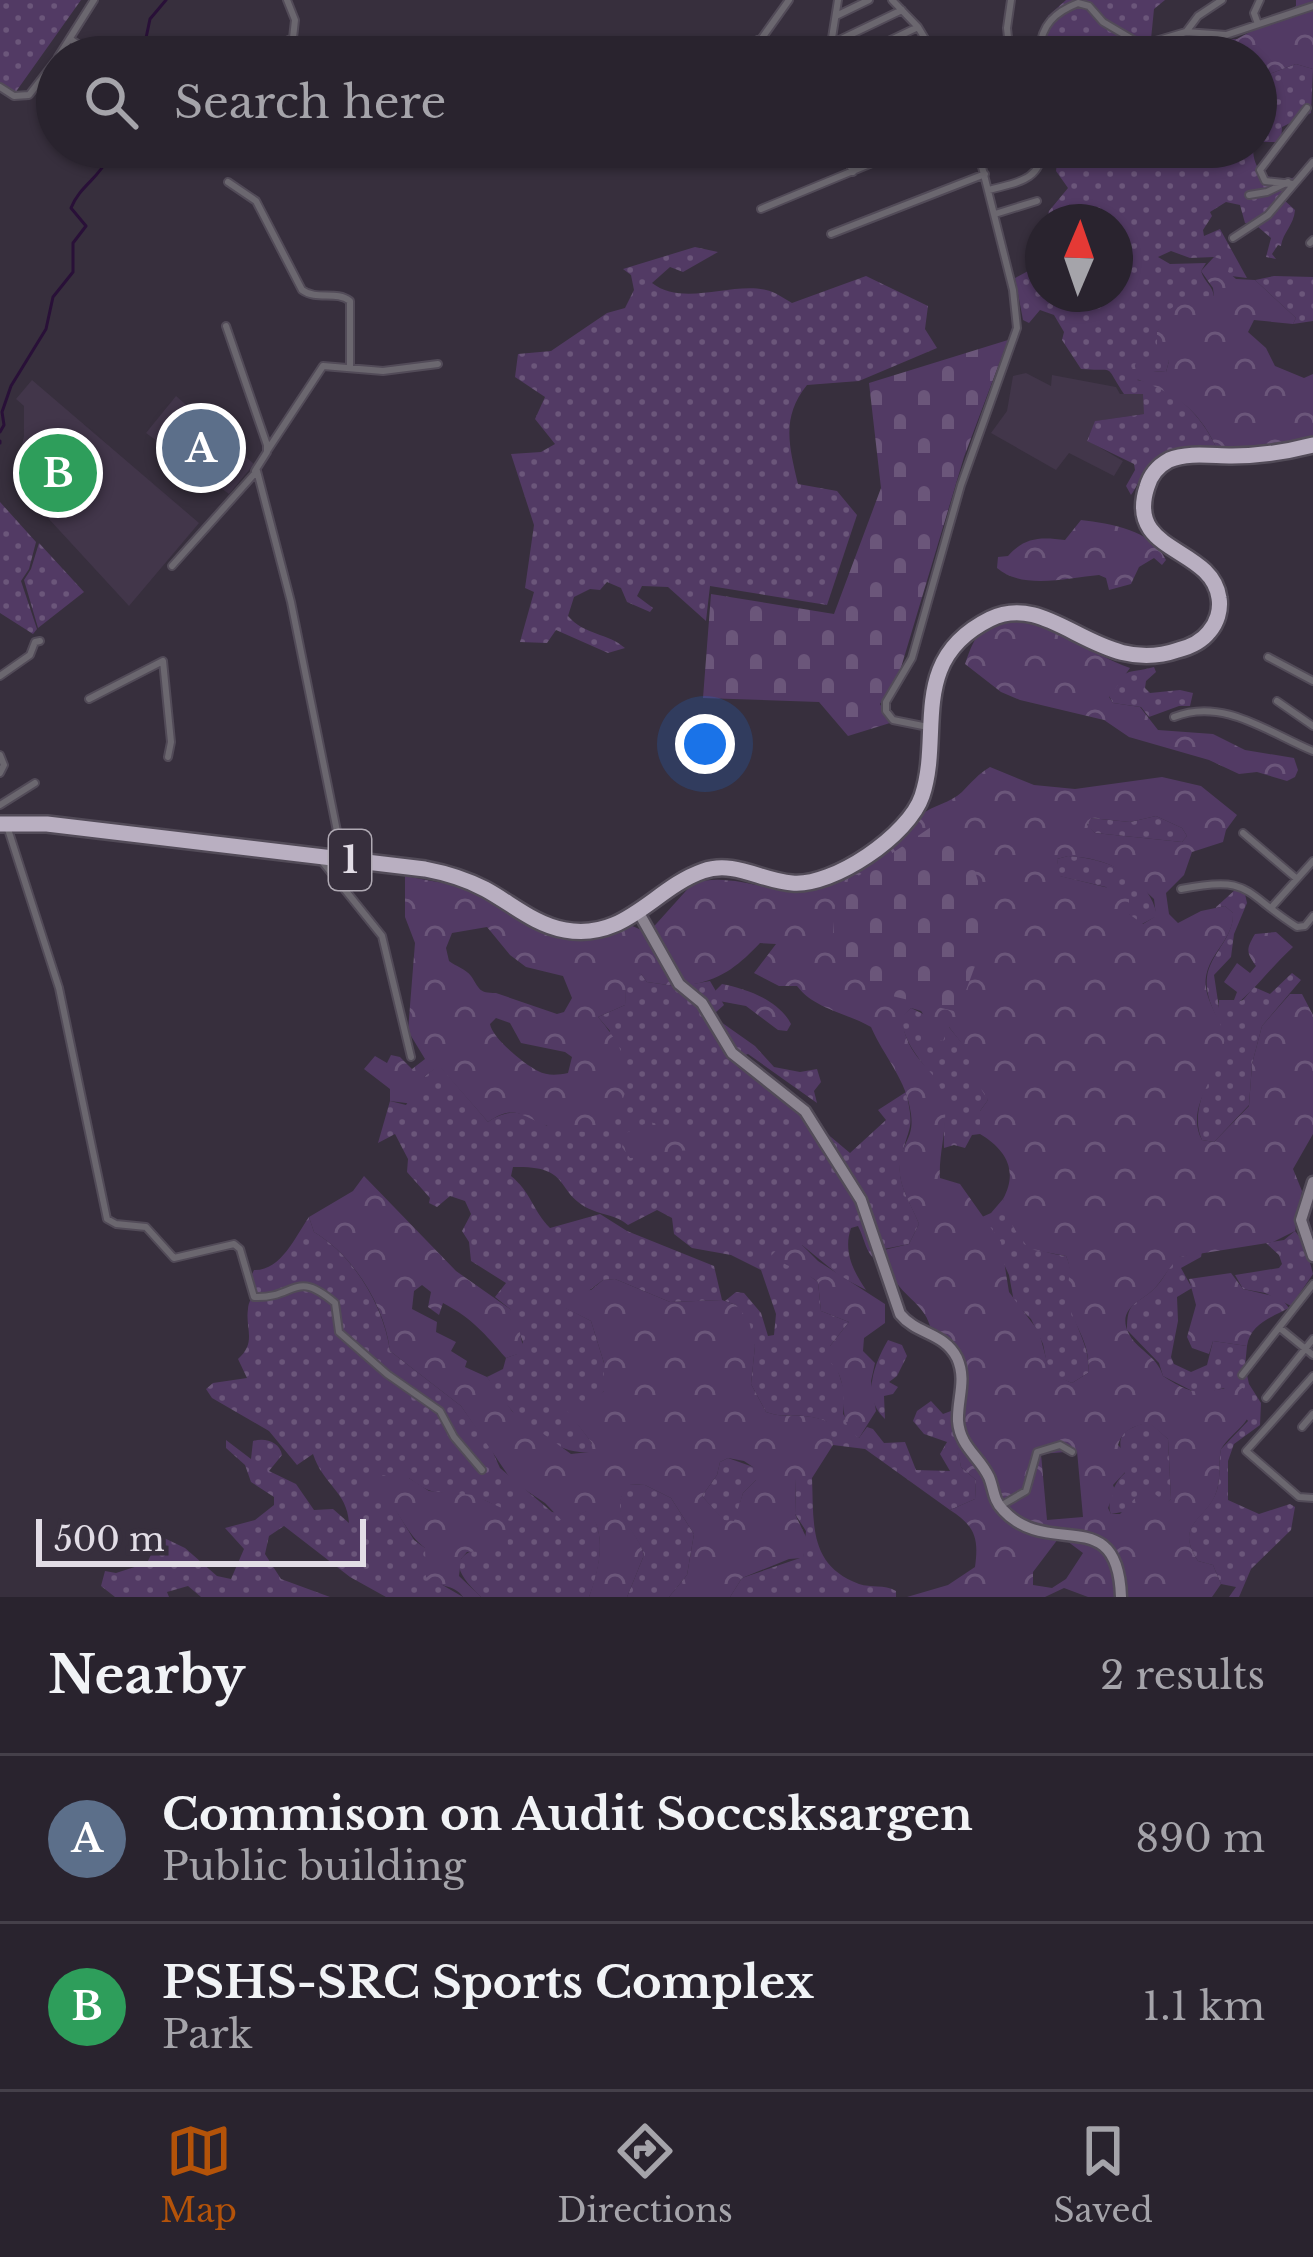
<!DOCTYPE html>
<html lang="en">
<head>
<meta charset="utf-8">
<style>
	body { margin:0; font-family:"Libre Baskerville",serif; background:#312b36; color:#f1f3f6 }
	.compass { position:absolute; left:1025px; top:204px; width:108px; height:108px; border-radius:50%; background:#29232e; box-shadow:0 3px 9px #0004; rotate:2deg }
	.scale { position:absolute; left:36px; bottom:30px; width:330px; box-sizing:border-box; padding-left:12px; border:6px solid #e2dde6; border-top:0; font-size:33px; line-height:42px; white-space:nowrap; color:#e2dde6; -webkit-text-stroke:9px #372f3d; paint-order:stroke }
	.you { position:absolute; left:705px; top:744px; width:42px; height:42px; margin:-30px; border:9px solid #fff; border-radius:50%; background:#1a73e8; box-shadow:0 0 0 18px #1a73e833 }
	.badge { display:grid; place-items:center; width:78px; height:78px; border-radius:50%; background:#b45309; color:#fff; font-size:39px; font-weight:700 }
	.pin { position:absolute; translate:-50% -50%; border:6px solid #fff; box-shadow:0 3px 12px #0006 }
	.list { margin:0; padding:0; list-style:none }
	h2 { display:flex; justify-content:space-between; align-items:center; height:156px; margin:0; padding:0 48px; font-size:51px }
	h2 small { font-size:39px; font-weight:400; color:#a5a4aa }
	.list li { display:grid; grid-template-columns:78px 1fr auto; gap:36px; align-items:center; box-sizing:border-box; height:168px; padding:0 48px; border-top:3px solid #45404a }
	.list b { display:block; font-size:45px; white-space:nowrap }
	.list p { margin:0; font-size:39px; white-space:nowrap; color:#a5a4aa }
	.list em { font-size:39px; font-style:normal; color:#a5a4aa }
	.icon { flex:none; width:66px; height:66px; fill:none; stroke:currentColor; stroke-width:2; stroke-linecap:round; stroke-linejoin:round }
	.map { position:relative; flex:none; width:1313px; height:1597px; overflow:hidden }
	.search { position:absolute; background:#29232e; box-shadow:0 3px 9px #0004; left:36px; right:36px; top:36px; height:132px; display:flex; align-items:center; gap:30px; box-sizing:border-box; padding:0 42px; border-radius:66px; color:#a5a4aa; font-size:45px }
	.sheet { height:492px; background:#29232e }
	nav { display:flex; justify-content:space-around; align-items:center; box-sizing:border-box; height:168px; border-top:3px solid #45404a; background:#29232e; font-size:33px; color:#a5a4aa }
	nav a { display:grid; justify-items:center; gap:6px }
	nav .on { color:#b45309 }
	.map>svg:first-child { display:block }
	.built { fill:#42364a }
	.green { fill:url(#green-dots) }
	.forest { fill:url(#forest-crowns); fill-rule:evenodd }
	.cemetery { fill:url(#cemetery-stones) }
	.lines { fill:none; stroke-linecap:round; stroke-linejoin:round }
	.stream { stroke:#291038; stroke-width:3 }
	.street-casing { stroke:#524b58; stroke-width:10 }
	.secondary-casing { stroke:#524b58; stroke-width:15 }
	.highway-casing { stroke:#524b58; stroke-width:20 }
	.street { stroke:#6b676f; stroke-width:6 }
	.secondary { stroke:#8b8490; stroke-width:10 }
	.highway { stroke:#b9afc1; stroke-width:15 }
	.labels { text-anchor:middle; stroke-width:12; stroke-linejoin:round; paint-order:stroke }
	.shield { fill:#372f3d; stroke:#afa9b3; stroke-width:3 }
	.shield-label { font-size:36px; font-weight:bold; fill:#e2dde6 }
</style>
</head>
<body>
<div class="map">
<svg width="1313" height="1597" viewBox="0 0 1313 1597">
	<defs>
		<pattern id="green-dots" width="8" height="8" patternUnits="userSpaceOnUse" patternTransform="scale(3)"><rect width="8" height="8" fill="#523a64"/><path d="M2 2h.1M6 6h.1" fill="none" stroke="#6b567a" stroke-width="1.8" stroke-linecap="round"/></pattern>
		<pattern id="forest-crowns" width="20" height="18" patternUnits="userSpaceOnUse" patternTransform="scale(3)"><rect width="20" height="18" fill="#523a64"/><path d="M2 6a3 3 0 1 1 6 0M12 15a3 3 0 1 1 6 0" fill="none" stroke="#6b567a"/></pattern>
		<pattern id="cemetery-stones" width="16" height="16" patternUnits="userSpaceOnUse" patternTransform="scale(3)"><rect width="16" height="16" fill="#523a64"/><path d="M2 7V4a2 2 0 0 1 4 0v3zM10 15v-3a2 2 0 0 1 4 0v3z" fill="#6b567a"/></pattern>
	</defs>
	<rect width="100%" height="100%" fill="#372f3d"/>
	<path class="built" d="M1026 373 1051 386 1052 375 1116 387 1120 394H1144V414L1096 421 1087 440 1123 461 1114 476 1069 453 1056 470 991 433 1007 411 1013 376Z
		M32 380 199 523 129 606 14 481 24 436V406L16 399Z
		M176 396 254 464 229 494 146 433Z"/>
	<path class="green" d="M0 0H81L15 93 0 83Z
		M1066 0H1165L1154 9 1151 39 1137 37 1139 46C1164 51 1182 32 1207 38L1193 40 1176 57H1046L1048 16Z
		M1296 64 1313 69 1311 113 1282 127 1281 142H1256V79Z
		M1059 147H1253C1253 180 1277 182 1302 176L1283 199 1295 210C1294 225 1283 232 1281 246L1278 245 1272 254 1276 259 1266 257 1271 238 1257 226 1245 223 1240 205 1226 202 1210 212 1212 216 1203 230 1204 236 1220 229 1247 278 1231 276 1214 257 1190 258 1171 251 1158 257 1170 264 1206 263 1201 271C1204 282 1213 285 1214 297 1192 297 1171 314 1157 332L1169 361 1166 372 1153 371 1137 380C1172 385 1202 416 1216 447 1191 447 1164 447 1147 468 1140 476 1138 486 1131 495L1126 486 1135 470 1134 464 1087 441 1095 421 1144 414 1143 394H1124C1103 362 1118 372 1081 369L1062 340 1064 332 1054 315 1040 310 1029 323 1023 320 1015 278 1043 263V294H1115V222H1046L1049 211 1068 188 1056 171Z
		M695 247 718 252 683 272 670 267 652 283C683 307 731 282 766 290 774 291 785 299 792 303L866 276 928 306 925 329 937 348 859 381 807 385C781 417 789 446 798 484L837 491 857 515 827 605 710 586 706 621 668 587 642 586 637 596 653 608 650 612 627 602 621 588 607 582 600 590 590 589 574 597 568 616C584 635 608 633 625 648L608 653 556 630 547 643 520 642 534 592 525 588 534 525 511 454 541 452 555 444 535 419 545 397 515 377 518 354 551 351 607 313 625 308 634 290 631 275 623 269Z
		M1274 276 1313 277V321L1293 324 1296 318 1255 280Z
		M43 445H54L87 472 59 504 30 478Z
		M0 502 36 542 29 569 21 581 37 629 33 634 0 613Z
		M39 543 84 592 38 628 24 580 31 569Z
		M1154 667 1156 672 1146 681 1145 688 1150 693 1180 690 1193 693 1190 706H1179L1149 717 1141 707 1113 703 1109 696C1126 665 1125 675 1154 667Z
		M1156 816 1182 828 1187 836 1182 842 1095 833 1087 826 1090 818 1130 822Z
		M1068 856C1105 858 1150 875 1157 916L1142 924 1134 920 1106 887 1059 876 1057 859Z
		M1236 889 1245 894 1247 903 1234 934 1231 957 1214 975 1219 1008 1243 1000 1254 987 1270 994 1292 973 1301 980 1262 1026 1252 1064 1249 1105 1214 1142 1202 1140C1188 1111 1213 1071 1224 1043 1222 1019 1204 1003 1207 977 1210 954 1234 938 1233 913L1225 906 1215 908Z
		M632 971 641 974 647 982 675 986 700 1008 713 1034 739 1068 787 1100 850 1153 886 1120 878 1110 906 1092C915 1131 909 1124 901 1159 895 1182 911 1203 919 1224L909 1244 884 1249 886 1264C865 1259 867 1243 858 1226L851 1228C843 1251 853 1271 866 1290L841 1277 802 1245 799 1268 818 1282 821 1311 849 1322 830 1346 845 1393 843 1414 859 1438 867 1427 873 1429 884 1443 905 1442 916 1470 950 1471 940 1454 947 1442 924 1434 913 1421 917 1411 931 1401 943 1414 951 1411 961 1467 976 1480 975 1499 950 1510 865 1449 833 1445 827 1422C805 1411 787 1420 766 1412L751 1384 755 1346 736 1305 725 1301 736 1292 744 1293 761 1313 768 1336 774 1335 776 1314 761 1270 731 1255 692 1248 674 1234 672 1218 657 1210 628 1225C616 1215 606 1216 592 1210 553 1193 574 1165 513 1167L511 1176C531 1192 533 1211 550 1228L600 1214 627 1231 714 1266 722 1300 670 1302 615 1279 603 1280 566 1308 591 1321 604 1363V1391L577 1423 592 1443 590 1452C550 1456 506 1410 487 1377L503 1369 506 1358 517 1354 523 1342 510 1309 495 1297 506 1283 471 1261 469 1242 462 1231 471 1214 465 1201 450 1196 437 1207 429 1203 430 1198 407 1172 408 1159 395 1134 378 1143 390 1101 406 1105 425 1076 439 1065 488 1122C509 1107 526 1112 547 1126L610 1031 598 1017 625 1005 626 973Z
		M710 981 724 1005 715 1013 721 1022 755 1046 774 1067 800 1072 817 1069 821 1082 814 1091 817 1103 748 1054 741 1057 711 1018 706 999 700 997 693 984Z
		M911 1008 948 1026 970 1053 988 1100 980 1111V1134L972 1135 965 1148 954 1145 944 1148C943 1131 947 1103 939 1088 926 1063 905 1049 901 1018Z
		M1003 1199C1023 1236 1016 1249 1066 1256 1074 1273 1069 1288 1072 1306 1075 1330 1091 1346 1088 1373L1072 1383 1049 1374 1043 1344 1031 1319 1014 1302 1009 1275 982 1217 991 1213Z
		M309 1217 314 1232C353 1255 384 1306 390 1351L461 1406 491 1448 500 1468 552 1512 577 1515 588 1510C608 1531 599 1573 589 1597H481C438 1556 465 1553 507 1537 508 1494 468 1496 435 1492 425 1490 417 1484 409 1478L373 1487 387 1495 414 1540 425 1548 439 1583 463 1597H386L350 1577 284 1526 269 1536 265 1554 281 1579 330 1597H201L188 1586 167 1592 169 1597H115L101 1586 105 1571 116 1573 147 1563 160 1536 185 1548 217 1576 231 1579 244 1549 225 1528 255 1520 274 1505V1497L251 1482 245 1465 226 1448V1440L251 1459 253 1441C265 1437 280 1442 282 1455L269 1471 296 1484 314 1510 333 1509 349 1523C347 1491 323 1485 313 1454L297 1465 269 1431 212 1398 206 1389 213 1383 247 1378 238 1359C257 1342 245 1329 248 1309 248 1302 253 1296 255 1290L251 1276 254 1270C281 1271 295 1237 309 1217Z
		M1295 1231 1305 1244 1313 1274 1291 1306 1265 1293 1243 1289 1235 1275 1279 1268 1282 1264 1279 1255 1266 1243 1284 1240Z
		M1202 1252 1201 1257 1181 1268 1192 1288 1177 1297 1178 1321 1171 1357 1174 1364 1191 1372 1207 1365 1213 1341 1247 1346 1245 1366 1249 1384 1261 1403 1260 1425 1234 1444 1228 1461V1500L1259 1514 1290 1504 1295 1507 1291 1530 1251 1569 1239 1597H1229L1236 1587 1221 1584 1213 1565 1198 1561C1173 1522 1207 1521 1217 1490 1221 1477 1218 1463 1221 1449L1248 1421 1224 1388 1200 1395 1163 1376 1159 1363 1127 1330C1127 1300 1135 1306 1153 1290 1163 1281 1168 1267 1178 1257Z
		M888 1340 902 1345 907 1356 897 1376 889 1382 898 1387 893 1394 884 1396 885 1419C861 1397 874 1364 888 1340Z
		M1149 1422 1168 1439 1171 1499 1167 1504 1111 1514C1106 1503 1114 1482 1125 1473 1120 1441 1111 1432 1149 1422Z
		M728 1458 756 1468V1480L743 1493 735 1521H724L702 1496 717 1475 720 1462Z
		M796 1478H812C814 1523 808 1565 859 1584 871 1588 884 1584 896 1591V1597H730L742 1578 803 1557 806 1531 795 1514Z
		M629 1484 645 1485 671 1498 694 1534 687 1575 669 1597H627L644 1555C635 1525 604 1514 629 1484Z"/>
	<path class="forest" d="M1296 0H1313V69L1296 64 1256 79V57H1176L1193 40 1237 39 1296 6Z
		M1214 257 1230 262 1228 272 1236 279 1255 280 1296 318 1293 324 1254 320 1248 332 1266 348 1275 366 1304 378 1313 374V438L1249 450 1216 447C1197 406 1172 392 1131 377L1128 371 1138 362 1153 371 1166 372 1169 361 1157 347V332L1170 309 1189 297 1214 296 1213 288 1201 271Z
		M1081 520C1111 524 1151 529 1166 560L1162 565 1154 558 1139 567 1131 584 1109 590 1106 578 1099 575C1068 578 1022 590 997 568L998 557 1008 556C1025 537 1040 537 1065 540Z
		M1017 620C1059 627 1091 654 1130 668L1109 697 1113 703 1140 707 1158 730 1213 734 1245 750 1294 758 1298 770 1295 777 1287 781 1257 772 1239 774 1209 760 1129 737 1104 720 1020 700 1001 692 965 664C977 630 980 626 1017 620Z
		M990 767 1034 785 1075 789 1162 777 1201 786 1237 815 1226 830 1223 842 1192 852 1184 875 1166 893 1169 914 1178 923 1201 911 1225 906 1233 913C1234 937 1213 950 1207 972 1199 1000 1227 1022 1224 1043 1220 1074 1184 1107 1202 1140L1214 1142 1249 1106 1252 1064 1262 1026 1290 994H1302L1313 1015V1134L1293 1169 1302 1191 1295 1231 1273 1242 1179 1257C1169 1267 1164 1278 1155 1288 1143 1301 1117 1307 1128 1332 1136 1350 1157 1355 1163 1376 1200 1400 1200 1391 1240 1386L1252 1395C1255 1423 1235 1428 1221 1449 1218 1463 1221 1477 1217 1490 1208 1521 1173 1522 1198 1561L1213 1565 1221 1584 1212 1597H1088L1064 1588 1045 1597H907L948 1585 975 1567C979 1538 975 1526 950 1510L975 1499 976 1480 961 1467 951 1418V1411H964C973 1374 965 1343 930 1326 922 1297 890 1295 884 1250L909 1244 919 1224C911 1204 896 1183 900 1160 904 1140 914 1137 911 1114 907 1080 884 1057 871 1027 847 1013 814 1009 797 986H779L754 973 776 944 760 943C741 963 723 979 694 984L700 997 675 986 647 982 641 974 627 973 625 1005 598 1017C636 1062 639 1092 597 1133 581 1131 560 1131 545 1125 521 1115 513 1104 488 1122L439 1066 425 1076 414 1104 390 1101V1089L364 1069 375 1056 387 1063 391 1055 400 1057 412 1069 425 1059 408 1031 415 943 405 917V876L470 888 556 936 579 938 628 924 648 933 693 883C737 871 770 897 814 888 856 880 890 841 922 814 934 805 950 803 962 792 972 782 978 774 990 767ZM1156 816 1182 828 1187 836 1182 842 1095 833 1087 825 1091 818 1130 822ZM1068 856C1111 859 1123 870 1154 899L1156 916 1143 924 1129 914V897L1121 891 1060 876 1057 859ZM487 927 510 955 526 967 563 976 572 998 564 1012 557 1014 496 993C478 993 480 989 471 976 466 969 455 966 449 961L446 948 452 933ZM911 1008 921 1011 926 1018 921 1025 922 1036 943 1041 949 1027 969 1053V1070L988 1100 980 1111V1134C1005 1149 1019 1170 1003 1199L1013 1227 1029 1249 1066 1256C1073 1272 1067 1279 1068 1295 1069 1323 1092 1339 1088 1373L1072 1383 1050 1373 1039 1332 1009 1292 1001 1242 960 1184 940 1178C938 1151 951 1119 942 1092 933 1065 906 1059 902 1018ZM496 1018 510 1023 521 1043 565 1052 572 1057 568 1073C558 1075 547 1076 538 1071 524 1064 492 1038 490 1024ZM1149 1423 1168 1439 1171 1499 1167 1503 1152 1492 1138 1495 1120 1514H1111L1108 1508 1115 1490 1113 1485 1129 1468 1131 1459 1118 1445C1123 1429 1134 1426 1149 1423ZM1077 1451 1083 1517 1047 1520 1041 1454ZM1058 1539 1067 1541 1083 1553 1066 1579 1052 1588 1033 1585V1572Z
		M1276 932 1293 947C1270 968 1252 994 1227 1012L1219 1008V1000H1234L1237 992 1224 982 1237 963 1250 973 1256 966C1246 952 1246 949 1255 934Z
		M722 984C746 989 778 999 791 1024L787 1031 778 1030 746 1006 719 1001 715 991Z
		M649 1122 691 1131 698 1140 694 1151C672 1148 653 1158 630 1158L622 1147 626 1133Z
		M364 1176 456 1271 510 1309 517 1319 524 1352 506 1358C484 1333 473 1319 443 1303L439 1315 428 1307 431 1292 422 1285 414 1291 412 1309 437 1322 436 1332 456 1342 451 1351 467 1361 465 1367 487 1377 512 1411 571 1454 589 1452 592 1443 567 1411 566 1403 574 1396 588 1405 604 1391V1363L591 1321 565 1308 573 1291 591 1290 603 1280 615 1279 670 1302 722 1300 736 1305 749 1321 755 1346 751 1384 766 1412C787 1420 806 1411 828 1422L833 1445 812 1478H796L795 1514 807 1539 803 1558 789 1559 742 1578 730 1597H669L687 1575 694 1534 671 1498 645 1485 630 1484C604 1513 636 1525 644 1555L627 1597H589C598 1572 609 1531 587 1511L578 1515 576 1524 568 1527 545 1503 512 1481 461 1406 390 1351C385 1306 353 1255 314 1232L309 1217 353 1191ZM728 1458 744 1461 756 1469V1480L743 1493 734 1521 724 1520 702 1496 717 1475 720 1462Z
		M781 1245H802L818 1261 885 1304V1323L864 1338 863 1351 875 1363 871 1381 876 1411 859 1438C830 1419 857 1385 828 1360L830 1346 849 1322 821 1311 818 1282C802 1270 787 1267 771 1256Z
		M1231 1273 1243 1289 1281 1298 1289 1308C1272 1317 1250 1324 1247 1346L1213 1341 1209 1354 1192 1348 1187 1337 1196 1305 1189 1279Z
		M380 1475 409 1478 429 1491 474 1495 512 1513 507 1522 508 1550 467 1552 461 1559 459 1576 481 1597H463C455 1584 436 1587 426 1577L425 1548C400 1529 398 1498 367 1486Z"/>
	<path class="cemetery" d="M1008 340 964 457 900 671 880 704 890 723 848 736 819 702 703 698 711 594 834 614 881 488 869 383Z
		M934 825 973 865 991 923 958 1012 888 995 832 951 836 891Z"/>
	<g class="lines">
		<path class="stream" d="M142 57 150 19 166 0
			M0 432 4 425 2 412 11 386 46 329 53 297 73 272V243L86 226 71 208C79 187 99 178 108 158L104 147
			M0 441V443"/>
		<defs>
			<path id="street" d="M892 0 918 27 936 57
				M836 16 869 0
				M1258 24 1254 13 1260 0
				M1186 32 1198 16 1222 0
				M70 39 97 57
				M831 44 902 10
				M281 48 301 57
				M1040 50C1041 25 1055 12 1078 3L1089 6 1103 22 1142 45 1186 32 1226 35 1313 6
				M58 57 94 0
				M252 57 293 38 295 20 287 0
				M548 57 672 45 745 46 762 38 789 0
				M829 57 838 0
				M855 57 918 27
				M905 57 929 44
				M1010 57 1007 28 1011 0
				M0 87 14 96 29 95 57 59
				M842 147 853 172
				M228 182 256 201 302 290C317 301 336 290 350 301V368
				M1293 184 1265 181 1260 170 1307 108
				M989 190C1018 182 1041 181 1043 147
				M1249 195 1267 192 1288 182
				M761 209 911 147
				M995 214 1037 201
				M831 234 985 174
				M1233 238 1268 215 1313 162
				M1310 243 1313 240
				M226 326 267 445V452L255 471
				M267 451 323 366 383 371 438 364
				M172 566 257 471 291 602 342 856
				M1268 657 1313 681
				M0 676 30 655 35 642 40 641
				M89 699 163 661 171 742 168 757
				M1277 701 1313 726
				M1174 717C1223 697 1269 733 1313 751
				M928 727 893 720 886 711V702L912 658 961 485 1017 328 1013 290 977 147
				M0 755 4 765 0 773
				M0 805 35 783
				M7 826 59 988 107 1219 116 1224 146 1227 174 1258 234 1244 240 1249 254 1297C296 1299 294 1268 335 1303L339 1332 387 1374 440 1411 454 1437 482 1470
				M1243 833 1297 879
				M321 860 382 936 411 1057
				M1181 889C1252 875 1242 892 1297 927L1305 926 1313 916
				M1271 908 1313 861
				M1281 1329 1313 1355
				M1242 1375 1313 1284
				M1313 1376 1246 1451 1299 1497 1313 1498
				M1266 1398 1313 1339
				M1302 1427 1313 1414
				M1002 1505 1026 1491 1037 1452 1060 1445 1072 1452"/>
			<path id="secondary" d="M639 913 679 984 702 1003 732 1053 805 1111 861 1200 900 1314C917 1335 944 1332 957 1358 967 1380 957 1399 958 1421 960 1447 979 1456 989 1477 994 1489 993 1500 1003 1510 1049 1560 1118 1501 1121 1597
				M1313 1182 1301 1220 1313 1256"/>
			<path id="highway" d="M0 824H47L425 869C446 873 466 879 485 889 511 903 535 925 565 930 626 941 654 888 703 871 734 860 762 881 792 883 833 887 909 835 922 796 943 734 907 660 990 619 1052 589 1098 678 1178 650 1190 647 1202 641 1209 632 1217 623 1221 610 1219 598 1212 546 1125 554 1147 487 1150 476 1158 466 1169 460 1188 452 1212 456 1232 456 1260 456 1286 452 1313 445"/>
		</defs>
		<use href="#street" class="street-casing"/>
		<use href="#secondary" class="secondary-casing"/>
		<use href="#highway" class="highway-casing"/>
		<use href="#street" class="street"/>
		<use href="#secondary" class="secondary"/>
		<use href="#highway" class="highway"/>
	</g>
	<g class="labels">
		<rect class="shield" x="329" y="830" width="42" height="60" rx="9"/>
		<g class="shield-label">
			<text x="350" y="873">1</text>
		</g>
	</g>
</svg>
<svg class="compass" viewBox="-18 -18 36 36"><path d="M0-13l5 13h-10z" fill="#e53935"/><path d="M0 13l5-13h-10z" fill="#a5a4aa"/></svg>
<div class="scale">500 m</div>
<div class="you"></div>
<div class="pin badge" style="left:201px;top:448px;background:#5c6f8a">A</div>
<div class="pin badge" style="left:58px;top:473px;background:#2e9e5b">B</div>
<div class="search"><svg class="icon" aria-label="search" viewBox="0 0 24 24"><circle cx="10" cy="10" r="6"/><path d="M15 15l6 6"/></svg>Search here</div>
</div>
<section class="sheet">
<h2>Nearby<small>2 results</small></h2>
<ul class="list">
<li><span class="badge" style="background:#5c6f8a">A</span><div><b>Commison on Audit Soccsksargen</b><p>Public building</p></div><em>890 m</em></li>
<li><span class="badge" style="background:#2e9e5b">B</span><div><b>PSHS-SRC Sports Complex</b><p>Park</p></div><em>1.1 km</em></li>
</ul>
</section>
<nav>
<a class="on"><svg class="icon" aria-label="map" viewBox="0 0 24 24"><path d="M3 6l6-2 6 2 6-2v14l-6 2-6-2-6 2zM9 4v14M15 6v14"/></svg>Map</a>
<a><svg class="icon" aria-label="directions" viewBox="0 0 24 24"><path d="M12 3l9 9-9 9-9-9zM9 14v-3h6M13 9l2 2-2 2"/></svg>Directions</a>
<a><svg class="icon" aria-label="saved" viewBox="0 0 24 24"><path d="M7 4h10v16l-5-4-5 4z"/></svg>Saved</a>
</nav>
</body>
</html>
